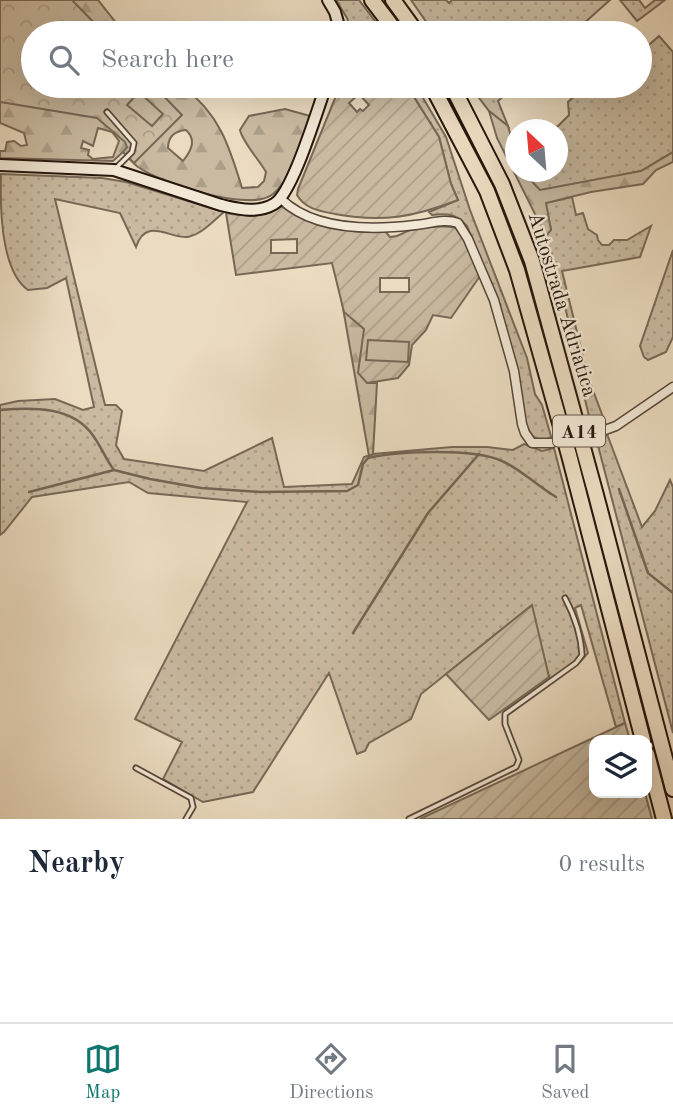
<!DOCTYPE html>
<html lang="en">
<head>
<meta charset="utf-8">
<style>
	body { margin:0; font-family:"Old Standard TT",serif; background:#f2f2f3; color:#1f2937 }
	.controls { position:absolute; right:21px; bottom:21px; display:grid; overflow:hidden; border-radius:14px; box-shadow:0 7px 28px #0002 }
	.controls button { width:63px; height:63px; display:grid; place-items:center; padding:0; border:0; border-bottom:2px solid #e0e1e3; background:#fff; color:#1f2937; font:35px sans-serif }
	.compass { position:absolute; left:505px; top:119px; width:63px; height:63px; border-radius:50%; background:#fff; box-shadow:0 7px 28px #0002; rotate:334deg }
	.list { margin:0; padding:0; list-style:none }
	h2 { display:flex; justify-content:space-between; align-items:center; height:91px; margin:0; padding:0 28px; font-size:30px }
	h2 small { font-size:23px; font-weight:400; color:#747a83 }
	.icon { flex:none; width:38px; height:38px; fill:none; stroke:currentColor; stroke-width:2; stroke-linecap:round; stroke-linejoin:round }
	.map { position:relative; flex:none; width:673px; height:819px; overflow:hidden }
	.search { position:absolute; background:#fff; box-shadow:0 7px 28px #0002; left:21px; right:21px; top:21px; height:77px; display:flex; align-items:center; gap:18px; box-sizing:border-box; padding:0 24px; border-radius:38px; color:#747a83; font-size:26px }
	.sheet { height:203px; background:#fff }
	nav { display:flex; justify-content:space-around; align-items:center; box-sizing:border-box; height:98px; border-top:2px solid #e0e1e3; background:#fff; font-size:19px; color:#747a83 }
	nav a { display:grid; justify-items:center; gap:4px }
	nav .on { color:#0f766e }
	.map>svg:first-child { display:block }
	.grass { fill:url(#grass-dots); stroke:#776856; stroke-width:2 }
	.forest { fill:url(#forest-firs); stroke:#776856; stroke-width:2; fill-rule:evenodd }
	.park { fill:url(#park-crowns); stroke:#776856; stroke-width:2 }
	.garden { fill:url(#garden-furrows); stroke:#776856; stroke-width:2; fill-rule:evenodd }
	.pitch { fill:#c9baa1; stroke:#776856; stroke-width:2 }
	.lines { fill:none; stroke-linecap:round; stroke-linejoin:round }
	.stream { stroke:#746453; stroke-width:2.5 }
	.service-casing { stroke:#564739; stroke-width:7 }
	.minor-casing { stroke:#564739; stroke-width:11 }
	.secondary-casing { stroke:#25160c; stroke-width:14 }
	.motorway-casing { stroke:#25160c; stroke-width:18 }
	.service { stroke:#f2e8d6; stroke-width:3.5 }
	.minor { stroke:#f2e8d6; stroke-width:8 }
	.secondary { stroke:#f2e8d6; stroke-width:10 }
	.motorway { stroke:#ebdbc0; stroke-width:14 }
	.labels { text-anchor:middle; stroke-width:5; stroke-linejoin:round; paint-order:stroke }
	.shield { fill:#f2e8d6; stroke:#625549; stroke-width:2 }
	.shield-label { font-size:19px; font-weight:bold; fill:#25160c }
	.street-label { font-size:21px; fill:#25160c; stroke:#f2e8d6 }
</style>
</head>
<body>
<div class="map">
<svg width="673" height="819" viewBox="0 0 673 819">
	<defs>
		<pattern id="grass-dots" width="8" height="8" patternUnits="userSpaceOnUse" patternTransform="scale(1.75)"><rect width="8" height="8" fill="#c9baa1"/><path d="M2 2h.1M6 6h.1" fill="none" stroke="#ac9f89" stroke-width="1.8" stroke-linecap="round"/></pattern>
		<pattern id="forest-firs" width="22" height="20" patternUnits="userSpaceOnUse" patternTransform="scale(1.75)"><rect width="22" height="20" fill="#c9baa1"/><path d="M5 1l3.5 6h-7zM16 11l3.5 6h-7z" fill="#ac9f89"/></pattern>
		<pattern id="park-crowns" width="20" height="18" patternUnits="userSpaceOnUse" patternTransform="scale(1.75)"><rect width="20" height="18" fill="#c9baa1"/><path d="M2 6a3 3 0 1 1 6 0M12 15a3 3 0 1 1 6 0" fill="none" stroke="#ac9f89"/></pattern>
		<pattern id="garden-furrows" width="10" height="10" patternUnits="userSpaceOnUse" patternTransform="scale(1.75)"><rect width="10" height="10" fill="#c9baa1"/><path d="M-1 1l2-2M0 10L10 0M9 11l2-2" fill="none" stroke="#ac9f89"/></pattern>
	</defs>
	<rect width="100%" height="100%" fill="#ebdbc0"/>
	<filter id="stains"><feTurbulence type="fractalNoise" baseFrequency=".00286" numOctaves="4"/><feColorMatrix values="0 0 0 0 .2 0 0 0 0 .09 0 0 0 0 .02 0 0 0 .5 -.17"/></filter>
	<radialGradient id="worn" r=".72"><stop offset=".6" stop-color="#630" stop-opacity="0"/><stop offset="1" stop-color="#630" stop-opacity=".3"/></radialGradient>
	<path class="grass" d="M336 0H359L384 33H352L347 18Z
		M411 0H446L449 3 452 0H610L573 33H434Z
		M620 0H639L645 8 655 0H665L637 21Z
		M659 36 673 52V152L641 171 540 191 523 172H558V130L537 129 544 123 557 127 569 115 568 102 586 86H640V53Z
		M407 86H416L446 137 470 210 527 358 535 394 542 405 552 440H537C520 429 521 393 518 375 508 324 487 274 467 226 456 214 448 213 432 215L429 212 458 200 451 184 439 137Z
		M470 86H515L498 101 508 126 489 111Z
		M1 174 102 178 126 182 224 212C213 221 202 234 188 237 170 239 146 216 136 247L120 213 55 199 105 405H116L122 411 116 445 124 459 204 471 272 438 284 487 352 484 364 457 373 454 452 447H487L513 450 524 444 542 451 554 448 625 723 616 727 581 605 575 608 588 653 580 662 553 682 549 677 531 606 421 694 411 719 369 743 365 751 357 754 329 673 253 792 203 802 163 779 182 742 135 719 247 502 148 493 129 482 32 497 4 532 0 535V405L18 401 55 399 83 410 94 407 66 278 47 288 28 290C0 270 0 207 1 174Z
		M572 197 576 215 583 213 588 229 597 235 598 240 602 245H609L614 240H627L651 226 640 257 562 271 588 377 606 425 592 428 575 359V349L555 264 546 236 551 229 545 203Z
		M673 250V337L666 352 648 360 644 357 640 346Z
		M607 434 642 527 655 511 670 480 673 487V733L596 438Z"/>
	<path class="forest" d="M0 0H98L124 33H33V86H182C219 113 229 145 242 188L258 187 264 181 266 172C259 160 242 141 240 130L249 116 285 109 310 116C301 141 294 177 273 194 250 213 161 183 138 167 133 163 128 157 123 152L113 161 0 158V151H5L7 142 14 141 21 146 27 145 24 133 0 123ZM98 128 112 132 119 141 113 157 93 159 88 155 89 150 81 148 83 141 93 146ZM186 130C197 140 191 151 183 161L168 148C168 136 175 131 186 130Z
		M489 111 508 126 515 151 516 172H523L540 190 641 171 673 152V162L656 170 643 184 591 192 546 203 551 230 546 236 497 138Z
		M340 291 364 329 367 383H377L373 454 369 456Z"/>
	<path class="park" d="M0 0H72L104 33H33V86H154L182 115 134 163 123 152 127 147 125 142 97 118 0 102Z"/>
	<path class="garden" d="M340 86H407L439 137 451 184 458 200C414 217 382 223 335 214 320 211 305 209 297 195L298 189ZM359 94 369 105 363 111 360 109 357 112 349 103Z
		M281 206C312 229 349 230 385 231L390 237C400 237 402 232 411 230 426 227 442 225 457 228L463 237 480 276 451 318 433 315 426 330 412 345 409 365 398 378 367 383 358 373 364 329 344 312 332 263 236 275 226 213C250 217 259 218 281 206ZM297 239V253H271V240ZM380 278H409V292H380Z
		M532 605 549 677 489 720 446 674Z
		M625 723 630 740H594V793H645L652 819H420Z"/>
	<path class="pitch" d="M139 92 163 114 152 126 127 105Z
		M368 340 409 342 408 362 366 360Z"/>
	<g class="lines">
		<path class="stream" d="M0 410C33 407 74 406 94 437 102 448 106 460 114 470
			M619 489 648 573 673 593
			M29 492 114 470 150 479 201 488 260 492 347 491 358 485 363 464 368 458C399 451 474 448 502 461 522 470 537 486 556 497
			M353 633 428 513 479 454"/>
		<defs>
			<path id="service" d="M107 112 134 143 132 152 115 169
				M136 768 191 798 193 807 186 819
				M409 819 516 767 519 760 505 724V714L576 663 582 655C581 634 575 617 565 598"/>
			<path id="minor" d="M281 199C314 231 373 230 415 225 429 224 444 218 458 223L468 239 494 300 514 371 522 424 525 433 532 443H552
				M594 434 616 426 673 387"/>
			<path id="secondary" d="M328 0 335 12 341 33
				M0 165 114 170 221 205C239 209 257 214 274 204 293 193 317 110 326 86"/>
			<path id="motorway" d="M372 0 397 33
				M393 0 417 33
				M432 86 487 191 517 270 569 455 643 740
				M452 86 502 184 532 261 596 495 673 789
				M647 754 664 819"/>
		</defs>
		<use href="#service" class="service-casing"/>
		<use href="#minor" class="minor-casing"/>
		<use href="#secondary" class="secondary-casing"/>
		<use href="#motorway" class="motorway-casing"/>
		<use href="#service" class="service"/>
		<use href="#minor" class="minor"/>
		<use href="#secondary" class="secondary"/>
		<use href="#motorway" class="motorway"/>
	</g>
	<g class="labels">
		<rect class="shield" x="553" y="415.5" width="52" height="31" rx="5"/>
		<g class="shield-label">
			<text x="579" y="438">A14</text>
		</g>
		<g class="street-label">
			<text transform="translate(563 304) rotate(73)" y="7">Autostrada Adriatica</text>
		</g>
	</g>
	<rect width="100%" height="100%" filter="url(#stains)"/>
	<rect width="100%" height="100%" fill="url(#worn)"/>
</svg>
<div class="controls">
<button><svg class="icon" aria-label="layers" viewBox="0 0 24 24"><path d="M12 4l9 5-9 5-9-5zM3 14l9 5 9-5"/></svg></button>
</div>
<svg class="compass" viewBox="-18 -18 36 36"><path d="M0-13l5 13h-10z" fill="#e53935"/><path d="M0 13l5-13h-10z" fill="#747a83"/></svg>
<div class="search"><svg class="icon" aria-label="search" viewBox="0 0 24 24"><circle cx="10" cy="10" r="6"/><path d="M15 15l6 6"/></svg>Search here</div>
</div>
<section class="sheet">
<h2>Nearby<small>0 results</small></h2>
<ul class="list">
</ul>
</section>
<nav>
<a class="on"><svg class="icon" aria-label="map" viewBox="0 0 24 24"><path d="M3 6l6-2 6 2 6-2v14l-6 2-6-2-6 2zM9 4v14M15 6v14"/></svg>Map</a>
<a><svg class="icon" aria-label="directions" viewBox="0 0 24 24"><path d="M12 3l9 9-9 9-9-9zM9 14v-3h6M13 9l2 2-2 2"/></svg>Directions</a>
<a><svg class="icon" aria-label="saved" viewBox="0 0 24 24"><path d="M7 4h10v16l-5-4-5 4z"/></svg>Saved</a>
</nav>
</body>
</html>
